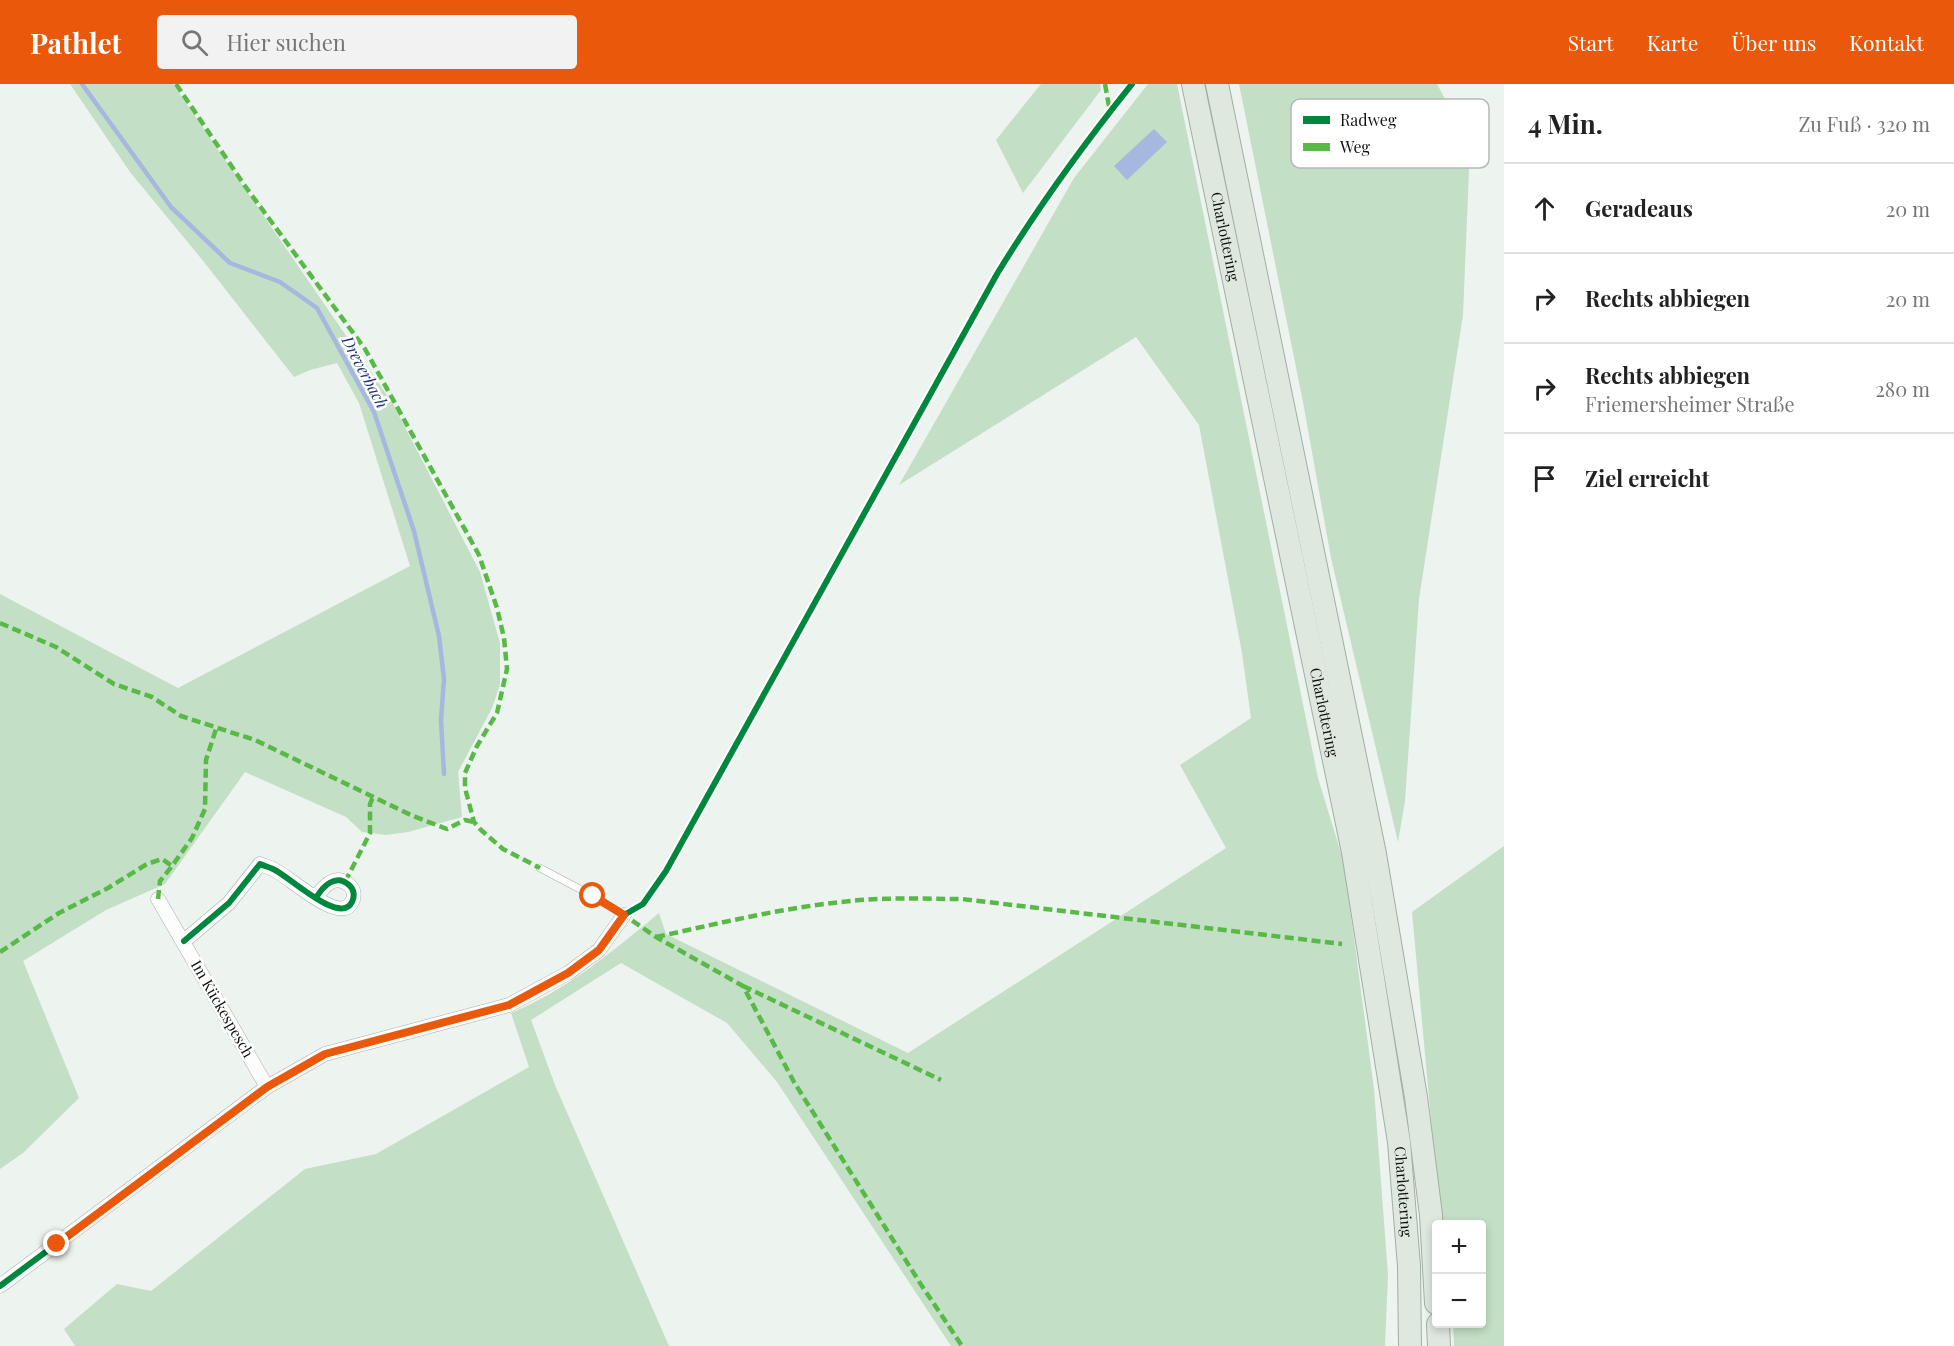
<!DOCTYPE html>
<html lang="de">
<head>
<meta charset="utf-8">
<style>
	body { margin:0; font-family:"Playfair Display",serif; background:#f2f2f2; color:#222 }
	.controls { position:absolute; right:18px; bottom:18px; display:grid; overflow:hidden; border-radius:6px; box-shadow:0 3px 9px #0003 }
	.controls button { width:54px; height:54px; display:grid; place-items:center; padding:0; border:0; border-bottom:2px solid #e0e0e0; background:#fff; color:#222; font:30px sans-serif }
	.stop { position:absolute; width:18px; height:18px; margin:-14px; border:4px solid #ea580c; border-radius:50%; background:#fff }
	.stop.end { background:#ea580c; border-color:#fff; box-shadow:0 2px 6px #0008 }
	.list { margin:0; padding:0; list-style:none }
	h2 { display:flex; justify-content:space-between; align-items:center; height:78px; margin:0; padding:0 24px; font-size:26px }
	h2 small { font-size:20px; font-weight:400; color:#767676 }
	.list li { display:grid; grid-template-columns:39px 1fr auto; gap:18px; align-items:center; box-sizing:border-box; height:90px; padding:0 24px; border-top:2px solid #e0e0e0 }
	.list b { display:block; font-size:22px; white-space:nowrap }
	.list p { margin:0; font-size:20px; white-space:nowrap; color:#767676 }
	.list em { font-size:20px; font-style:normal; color:#767676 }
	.icon { flex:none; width:33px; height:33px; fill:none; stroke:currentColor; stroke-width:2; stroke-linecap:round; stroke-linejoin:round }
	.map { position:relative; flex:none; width:1504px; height:1262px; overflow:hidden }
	header { display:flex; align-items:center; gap:36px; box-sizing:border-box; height:84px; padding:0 30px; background:#ea580c; color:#fff }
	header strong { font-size:28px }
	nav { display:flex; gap:33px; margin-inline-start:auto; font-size:21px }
	.search { width:420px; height:54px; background:#f2f2f2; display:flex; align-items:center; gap:15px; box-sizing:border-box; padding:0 21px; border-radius:6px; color:#767676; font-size:22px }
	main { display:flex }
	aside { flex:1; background:#fff }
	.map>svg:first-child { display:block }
	.green { fill:#c3dfc6 }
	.water { fill:#a6b8de }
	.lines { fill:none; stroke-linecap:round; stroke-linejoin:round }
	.stream { stroke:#a6b8de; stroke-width:4.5 }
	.service-casing { stroke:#abafab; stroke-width:8 }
	.minor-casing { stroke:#abafab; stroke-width:15 }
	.trunk-casing { stroke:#a1afa3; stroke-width:24 }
	.service { stroke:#fcfdfc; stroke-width:7 }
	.minor { stroke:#fcfdfc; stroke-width:14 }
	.trunk { stroke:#dee8df; stroke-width:22 }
	.quiet { stroke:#58b947; stroke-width:4.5; stroke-dasharray:9 4.5; stroke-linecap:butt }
	.cycleway-casing { stroke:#fff; stroke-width:10 }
	.cycleway { stroke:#00873e; stroke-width:6 }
	.route { stroke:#ea580c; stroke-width:8 }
	.labels { text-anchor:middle; stroke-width:5; stroke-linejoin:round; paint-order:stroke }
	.street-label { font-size:15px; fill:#0f120f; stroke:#fff }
	.water-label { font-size:16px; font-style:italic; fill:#1f3477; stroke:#fff }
	.key { fill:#fff; stroke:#b7b8b7; stroke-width:1.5 }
	.key-label { font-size:16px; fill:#0f120f }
</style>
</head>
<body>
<header>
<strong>Pathlet</strong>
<div class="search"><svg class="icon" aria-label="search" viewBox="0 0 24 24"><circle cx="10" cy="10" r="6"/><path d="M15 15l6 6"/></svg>Hier suchen</div>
<nav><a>Start</a><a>Karte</a><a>Über uns</a><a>Kontakt</a></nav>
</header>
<main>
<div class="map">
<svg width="1504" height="1262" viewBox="0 0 1504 1262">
	<rect width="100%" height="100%" fill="#edf3ee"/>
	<path class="green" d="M70 0H173L393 320 480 488 500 559V601L492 624 458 688 462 733 408 748 386 751 362 748 346 733 245 688 165 800 106 826 23 877 79 1014 23 1069 0 1085V510L178 604 410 482 359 319 337 279 310 286 294 293 204 178 130 88Z
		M1041 0H1100L1101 6 1023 109 996 56Z
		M1148 0H1177L1318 694 1344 779 1374 1005 1388 1191 1385 1262H951L777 998 727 939 621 879 531 936 555 1001 669 1262H75L64 1245 117 1200 151 1207 305 1085 376 1070 529 983 511 929C567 906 613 867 659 829L666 850 908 969 1226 764 1180 681 1251 634 1242 569 1199 341 1136 253 899 401 1074 94Z
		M1239 0H1437L1470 62 1463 231 1419 515 1405 717 1398 758 1331 474 1303 318Z
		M1504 762V1262H1454L1453 1240H1482V1140H1444L1438 1112 1412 828Z"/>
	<path class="water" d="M1154 45 1167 58 1127 96 1114 82Z"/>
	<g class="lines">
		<path class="stream" d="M82 0 171 123 230 179 280 198 317 224 374 328 414 447 439 552 444 595 441 636 444 690"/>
		<defs>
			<path id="service" d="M540 784 593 812 624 831"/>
			<path id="minor" d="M158 815 267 1003
				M184 857 229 819 260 780C264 782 269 783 273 785 289 792 340 842 352 818 355 812 354 805 349 801 336 789 323 802 316 814
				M0 1202 267 1003 325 970 509 921 568 889 599 866 624 831"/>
			<g id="trunk">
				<path id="s1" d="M1193 0 1353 768 1399 1058 1409 1182 1410 1262"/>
				<path d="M1217 0 1375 770 1416 1013 1431 1131 1436 1219"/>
				<path d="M1438 1240 1439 1262"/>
			</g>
		</defs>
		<use href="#service" class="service-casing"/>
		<use href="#minor" class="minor-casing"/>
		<use href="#trunk" class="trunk-casing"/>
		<use href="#service" class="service"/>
		<use href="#minor" class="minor"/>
		<use href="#trunk" class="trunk"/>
		<path class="quiet" d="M176 0 245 102 365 265 479 471 497 524 504 554 507 585 497 629 477 662 465 689V704L474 738 481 746 503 765 540 784
			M1105 0 1110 28
			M0 539 56 563 114 600 152 613 181 632 255 656 413 732 447 745 465 736 474 738
			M345 798 370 749V720L373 713
			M158 815 160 797 172 782
			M627 829 624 831 656 853 743 902 794 998 920 1199 962 1262
			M656 853C721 839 785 823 851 817 888 813 926 815 962 815L1342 860
			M0 868 59 829 108 804 147 780 162 775 172 782 192 754 205 725 206 676 216 645
			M743 902 941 996"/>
		<defs>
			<path id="cycleway" d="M184 857 229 819 260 780C264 782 269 783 273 785 289 792 340 842 352 818 355 812 354 805 349 801 336 789 323 802 316 814
				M0 1202 267 1003 325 970 509 921 568 889 599 866 624 831 643 820 666 787 997 190C1038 123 1083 61 1132 0"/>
		</defs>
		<use href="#cycleway" class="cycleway-casing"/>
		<use href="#cycleway" class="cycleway"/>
	</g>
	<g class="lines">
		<path class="route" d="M57 1160 267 1003 325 970 509 921 568 889 599 866 624 831 593 812"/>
	</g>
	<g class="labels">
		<g class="street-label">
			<text dy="5" stroke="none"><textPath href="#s1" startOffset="156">Charlottering</textPath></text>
			<text dy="5" stroke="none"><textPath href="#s1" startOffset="642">Charlottering</textPath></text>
			<text transform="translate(222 925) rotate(60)" y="5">Im Kückespesch</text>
			<text dy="5" stroke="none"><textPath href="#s1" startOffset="1128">Charlottering</textPath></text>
		</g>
		<g class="water-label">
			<text transform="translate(365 288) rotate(62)" y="6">Dreverbach</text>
		</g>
	</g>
	<rect x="1291" y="15" width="198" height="69" rx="9" class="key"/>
	<rect x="1303" y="32" width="27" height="8" fill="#00873e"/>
	<rect x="1303" y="59" width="27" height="8" fill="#58b947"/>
	<g class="key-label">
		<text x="1340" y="42">Radweg</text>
		<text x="1340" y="69">Weg</text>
	</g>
</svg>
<div class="controls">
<button>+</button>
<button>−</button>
</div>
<div class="stop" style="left:593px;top:812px"></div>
<div class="stop end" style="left:57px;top:1160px"></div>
</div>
<aside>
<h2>4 Min.<small>Zu Fuß · 320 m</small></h2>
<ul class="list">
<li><svg class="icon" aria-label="ahead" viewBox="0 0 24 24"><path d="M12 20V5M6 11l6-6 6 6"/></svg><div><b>Geradeaus</b></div><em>20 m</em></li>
<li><svg class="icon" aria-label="right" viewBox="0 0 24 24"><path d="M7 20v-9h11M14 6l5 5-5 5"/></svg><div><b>Rechts abbiegen</b></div><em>20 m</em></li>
<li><svg class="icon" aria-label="right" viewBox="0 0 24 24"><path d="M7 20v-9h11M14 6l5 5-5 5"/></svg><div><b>Rechts abbiegen</b><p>Friemersheimer Straße</p></div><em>280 m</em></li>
<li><svg class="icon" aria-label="arrive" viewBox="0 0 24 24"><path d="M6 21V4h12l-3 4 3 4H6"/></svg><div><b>Ziel erreicht</b></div></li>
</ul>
</aside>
</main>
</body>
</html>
